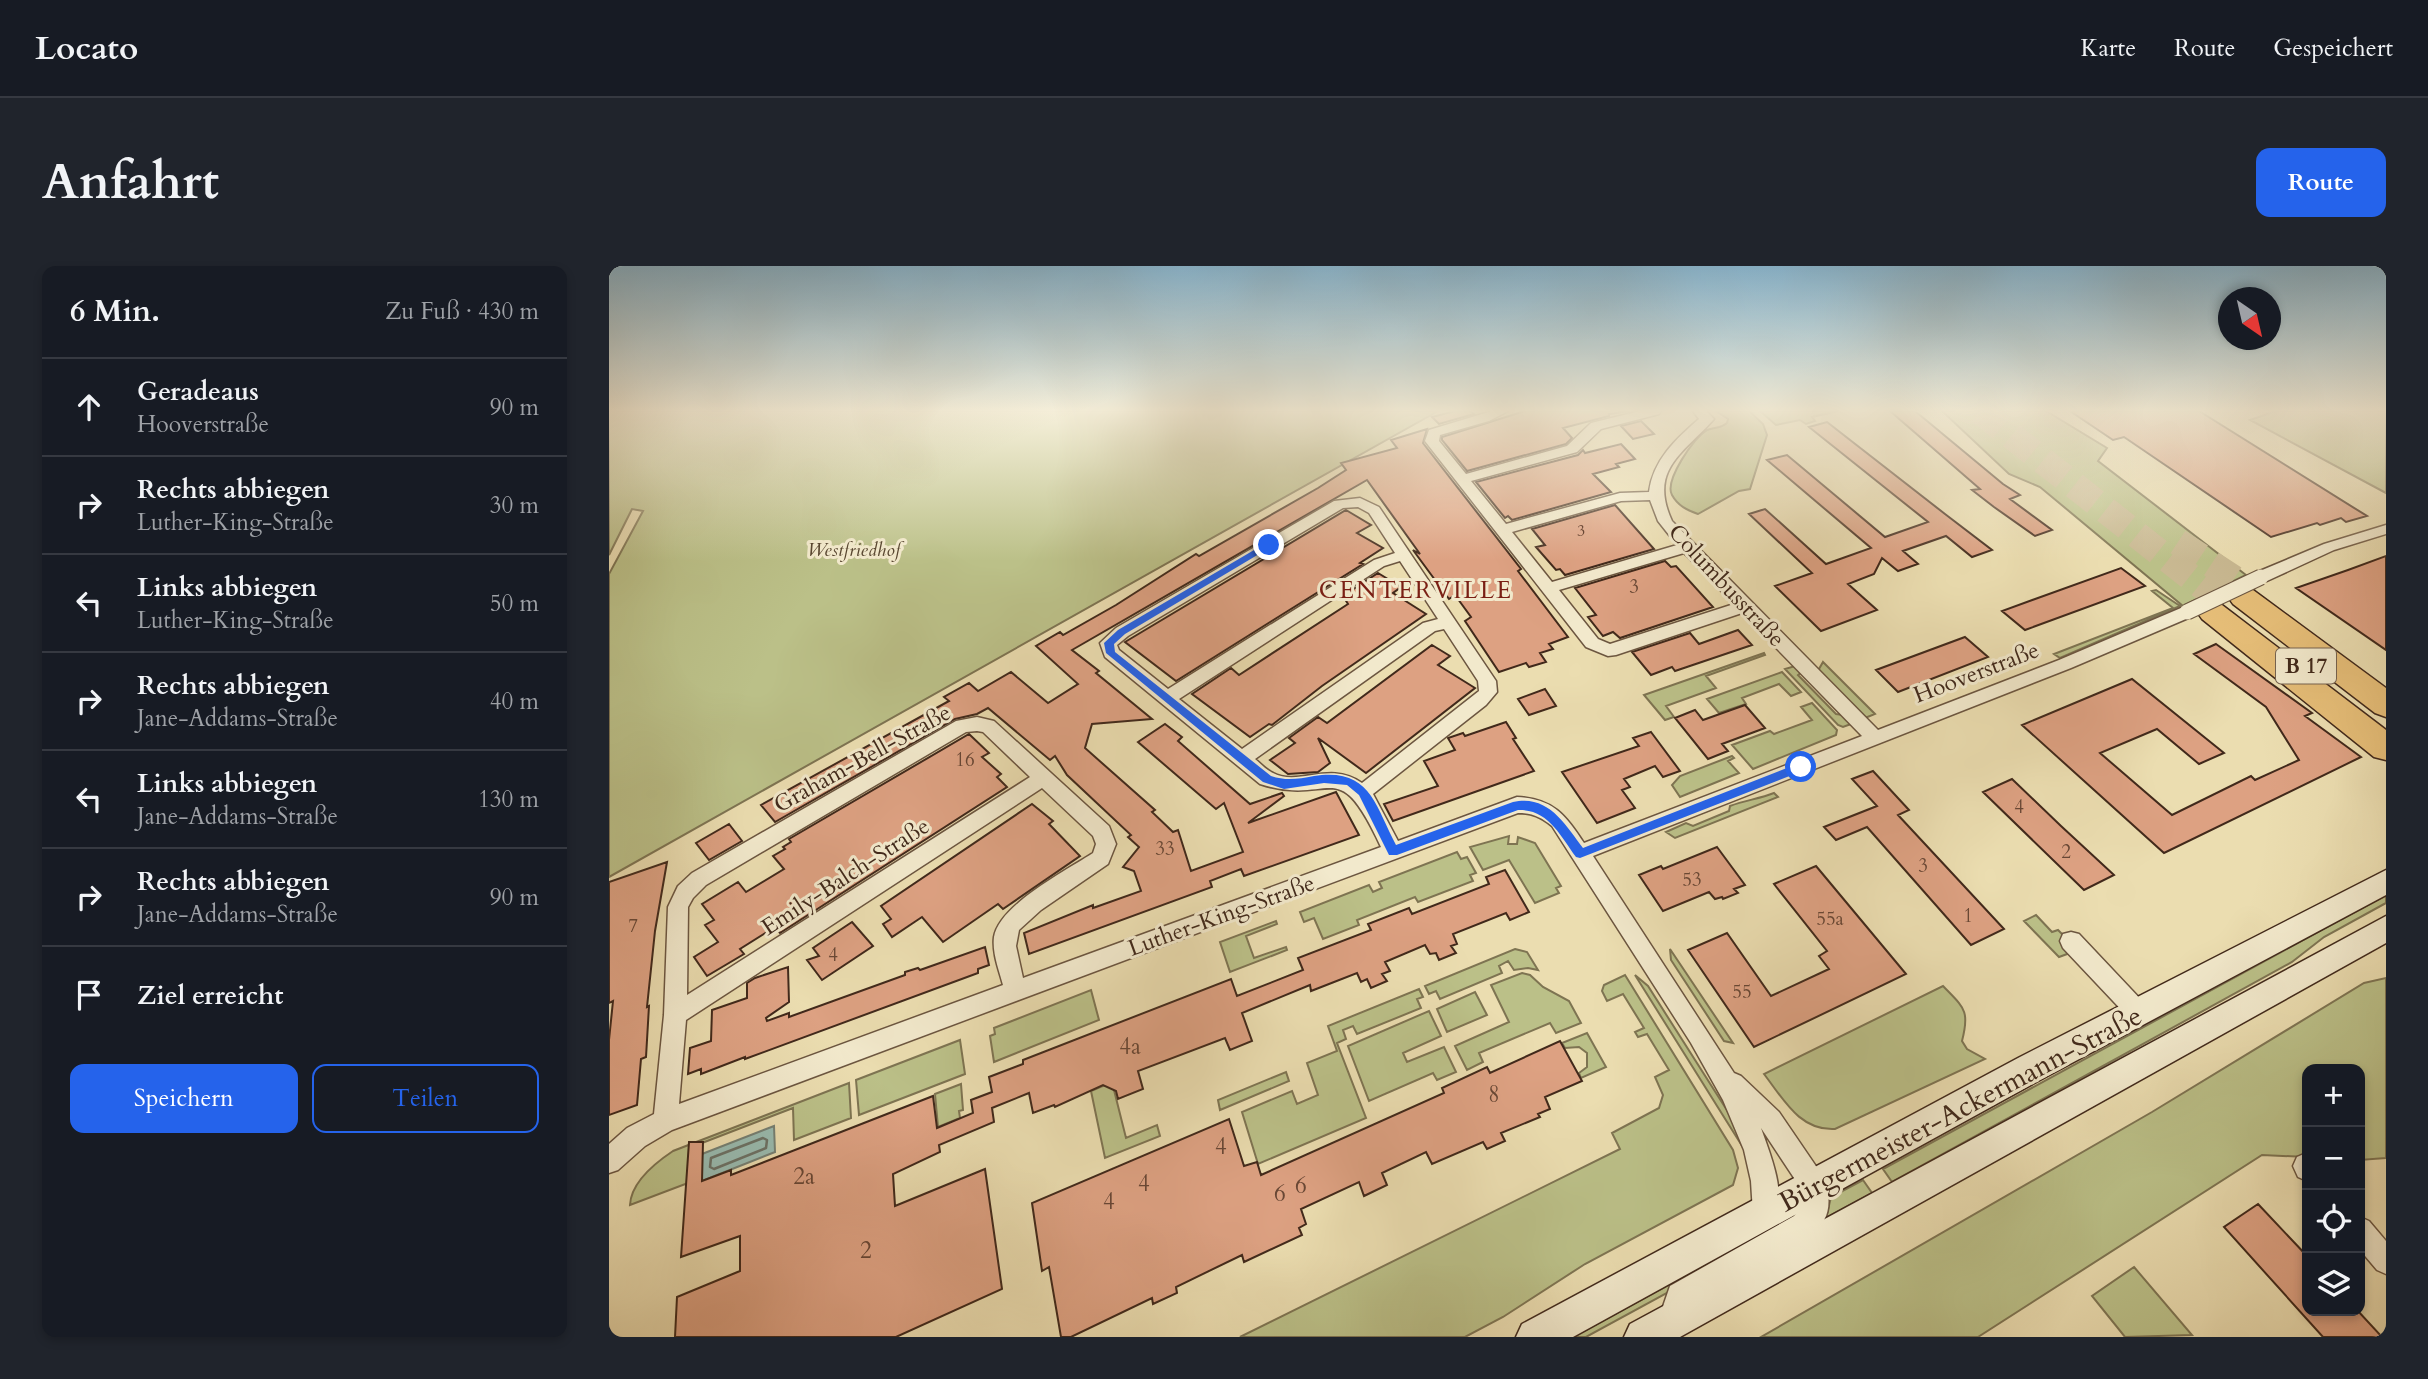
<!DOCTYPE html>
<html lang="de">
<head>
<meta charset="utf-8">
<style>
	body { margin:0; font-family:Cardo,serif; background:#20242c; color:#f1f3f6 }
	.controls { position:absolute; right:21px; bottom:21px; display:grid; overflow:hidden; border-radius:14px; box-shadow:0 4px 10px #0003 }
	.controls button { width:63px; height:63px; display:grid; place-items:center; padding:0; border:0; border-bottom:2px solid #363941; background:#171b24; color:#f1f3f6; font:35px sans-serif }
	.compass { position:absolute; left:1609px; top:21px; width:63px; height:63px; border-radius:50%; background:#171b24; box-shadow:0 4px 10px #0003; rotate:146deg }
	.stop { position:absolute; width:21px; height:21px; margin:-16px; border:5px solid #2563eb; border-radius:50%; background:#fff }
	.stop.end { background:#2563eb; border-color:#fff; box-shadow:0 2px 7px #0008 }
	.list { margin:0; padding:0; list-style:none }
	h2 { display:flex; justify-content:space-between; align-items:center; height:91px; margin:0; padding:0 28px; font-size:30px }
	h2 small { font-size:23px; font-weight:400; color:#9ea1a6 }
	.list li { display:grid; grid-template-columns:46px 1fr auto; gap:21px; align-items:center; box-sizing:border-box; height:98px; padding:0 28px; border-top:2px solid #363941 }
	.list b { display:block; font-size:26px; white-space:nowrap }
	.list p { margin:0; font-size:23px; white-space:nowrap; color:#9ea1a6 }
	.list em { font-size:23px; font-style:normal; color:#9ea1a6 }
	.actions { display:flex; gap:14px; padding:21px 28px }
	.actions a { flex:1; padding:16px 0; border:2px solid #2563eb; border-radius:14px; text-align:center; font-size:24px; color:#2563eb }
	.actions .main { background:#2563eb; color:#fff }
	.icon { flex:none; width:38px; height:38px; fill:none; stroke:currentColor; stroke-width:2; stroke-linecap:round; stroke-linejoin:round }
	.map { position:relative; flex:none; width:1777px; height:1071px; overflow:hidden; border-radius:14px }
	header { display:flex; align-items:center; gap:42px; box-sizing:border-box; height:98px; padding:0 35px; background:#171b24; border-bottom:2px solid #363941 }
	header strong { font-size:33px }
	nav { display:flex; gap:38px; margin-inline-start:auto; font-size:24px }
	.intro { display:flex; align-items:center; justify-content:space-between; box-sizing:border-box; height:168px; padding:0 42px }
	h1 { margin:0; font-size:49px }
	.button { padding:18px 32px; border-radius:14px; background:#2563eb; color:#fff; font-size:24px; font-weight:700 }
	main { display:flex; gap:42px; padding:0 42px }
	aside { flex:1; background:#171b24; border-radius:14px; box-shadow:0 4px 10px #0003 }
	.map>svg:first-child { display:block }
	.green { fill:#bbc088; stroke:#7e7452; stroke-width:2 }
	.water { fill:#99bbb0; stroke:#768174; stroke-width:2 }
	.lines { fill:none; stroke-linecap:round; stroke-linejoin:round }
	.shore { stroke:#6d7266; stroke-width:2.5 }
	.building { fill:#dda182; stroke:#41291b; stroke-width:2 }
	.highway-tunnel { stroke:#c9b992; stroke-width:27; stroke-dasharray:27 13; stroke-linecap:butt }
	.street-casing { stroke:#6c5640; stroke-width:3 }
	.secondary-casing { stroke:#41291b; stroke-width:3 }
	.highway-casing { stroke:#41291b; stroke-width:3 }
	.street { fill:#f2e9cc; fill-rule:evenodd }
	.secondary { fill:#f2e9cc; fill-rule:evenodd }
	.highway { fill:#e6be78; fill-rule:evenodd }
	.street-bridge-casing { stroke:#6c5640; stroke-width:17; stroke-linecap:butt }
	.street-bridge { stroke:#f2e9cc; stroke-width:15 }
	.route { fill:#2563eb }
	.labels { text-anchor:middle; stroke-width:6; stroke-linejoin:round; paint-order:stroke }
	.far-number-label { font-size:16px; fill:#684735 }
	.far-park-label { font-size:19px; font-style:italic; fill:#594731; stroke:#f2e9cc }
	.number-label { font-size:19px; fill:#684735 }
	.shield { fill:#f2e9cc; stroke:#766350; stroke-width:2 }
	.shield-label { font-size:21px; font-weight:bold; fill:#41291b }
	.street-label { font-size:23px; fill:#41291b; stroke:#f2e9cc }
	.near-number-label { font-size:23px; fill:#684735 }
	.neighbourhood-label { font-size:24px; letter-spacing:2px; fill:#7a1f14; stroke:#f2e9cc }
	.near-street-label { font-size:28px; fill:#41291b; stroke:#f2e9cc }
</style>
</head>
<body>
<header>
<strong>Locato</strong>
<nav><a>Karte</a><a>Route</a><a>Gespeichert</a></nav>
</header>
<div class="intro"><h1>Anfahrt</h1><a class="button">Route</a></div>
<main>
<aside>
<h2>6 Min.<small>Zu Fuß · 430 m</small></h2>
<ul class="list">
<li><svg class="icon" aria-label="ahead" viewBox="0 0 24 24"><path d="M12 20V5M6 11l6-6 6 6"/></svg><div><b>Geradeaus</b><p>Hooverstraße</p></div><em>90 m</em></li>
<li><svg class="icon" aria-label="right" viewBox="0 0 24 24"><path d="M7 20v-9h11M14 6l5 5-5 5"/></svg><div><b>Rechts abbiegen</b><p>Luther-King-Straße</p></div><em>30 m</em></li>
<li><svg class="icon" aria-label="left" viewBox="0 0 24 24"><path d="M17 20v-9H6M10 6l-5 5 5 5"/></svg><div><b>Links abbiegen</b><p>Luther-King-Straße</p></div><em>50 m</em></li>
<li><svg class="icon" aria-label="right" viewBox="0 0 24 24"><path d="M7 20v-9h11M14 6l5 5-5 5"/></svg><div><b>Rechts abbiegen</b><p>Jane-Addams-Straße</p></div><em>40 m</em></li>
<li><svg class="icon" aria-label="left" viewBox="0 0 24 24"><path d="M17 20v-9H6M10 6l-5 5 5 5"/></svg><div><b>Links abbiegen</b><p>Jane-Addams-Straße</p></div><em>130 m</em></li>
<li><svg class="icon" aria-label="right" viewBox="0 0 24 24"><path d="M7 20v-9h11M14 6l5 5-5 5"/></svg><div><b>Rechts abbiegen</b><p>Jane-Addams-Straße</p></div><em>90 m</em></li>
<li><svg class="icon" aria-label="arrive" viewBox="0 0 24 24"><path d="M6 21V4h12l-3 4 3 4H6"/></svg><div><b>Ziel erreicht</b></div></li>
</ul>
<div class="actions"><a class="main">Speichern</a><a>Teilen</a></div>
</aside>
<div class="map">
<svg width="1777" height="1071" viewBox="0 0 1777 1071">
	<rect width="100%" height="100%" fill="#ebddb0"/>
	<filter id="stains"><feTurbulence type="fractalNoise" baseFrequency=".00286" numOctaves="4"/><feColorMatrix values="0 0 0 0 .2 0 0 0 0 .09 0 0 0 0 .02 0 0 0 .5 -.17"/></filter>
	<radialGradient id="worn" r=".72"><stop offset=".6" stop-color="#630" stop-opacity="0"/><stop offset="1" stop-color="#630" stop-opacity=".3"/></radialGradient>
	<path class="green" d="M0 145H829L0 611V308L34 245 23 243 0 289Z
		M1107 145H1140L1154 158 1158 169 1141 223 1130 225 1089 248C1078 244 1069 240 1063 229 1055 215 1085 171 1098 164 1105 161 1111 163 1118 157L1119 153Z
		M1151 145H1150H1229L1203 151 1206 155 1197 158 1191 154 1167 159Z
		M1333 145H1437L1498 182 1489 195 1637 309 1574 340 1431 221 1400 208Z
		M1667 145H1777V227L1641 154Z
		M1547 324 1571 340 1451 392 1445 388 1564 342 1543 325Z
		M1155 387 1156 389 1097 410 1107 422 1057 440 1065 451 1056 454 1035 429Z
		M1214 396 1266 448 1256 452 1211 408 1210 403Z
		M1186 400 1193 406 1189 409 1227 448 1234 449 1242 458 1234 461 1229 459 1176 403Z
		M1173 406 1192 426 1182 430 1170 418 1133 432 1137 438 1110 447 1098 433Z
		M1203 437 1228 464 1227 469 1144 503 1123 479 1161 465 1165 468 1203 454 1192 441Z
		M1123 490 1125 492 1119 495 1130 507 1071 531 1063 519 1071 510Z
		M1165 527 1169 531 1066 572 1057 566 1077 557 1084 560 1120 545 1121 540C1137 534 1150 533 1165 527Z
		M900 570 899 578H908L909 571 926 577 952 620 947 622 950 627 926 637 900 594 874 604 861 581Z
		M848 586 852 593 858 591 867 607 861 609 864 615 809 636 806 631 748 654 750 659 714 673 705 652 695 656 691 646 760 619 764 626 773 622 770 616Z
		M1777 629V637L1715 671 1683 696 1283 916 1274 903Z
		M1427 649 1443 666 1449 664 1469 684 1450 691 1415 655Z
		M667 655 668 658 637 670 645 692 677 681 678 684 621 706 611 676Z
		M906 683 918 686 929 704 919 702 905 704 899 695 890 700 893 707 831 733 827 725 820 728 816 720Z
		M1061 683 1124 777 1115 775 1062 694Z
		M913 707 921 709 934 721 960 735 972 757 947 767 941 757 870 787 874 796 858 804 846 780 900 756 882 719Z
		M1016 709 1124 884 1129 902 1124 919 976 998 894 1051 856 1071H631L1011 883 1003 867 1050 842 1054 829 1046 811 1060 804 1038 768 1029 771 1026 766 1035 762 1014 728 998 735 993 725 995 719Z
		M1026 709 1039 720 1121 849 1135 883Z
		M1777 712V892L1751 894V803H1698V891L1653 889 1369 1071H1152L1543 846 1755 717Z
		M1334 720C1355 742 1361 744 1353 775L1358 783 1376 793 1226 863C1191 865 1175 834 1155 808Z
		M810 723 814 731 808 733 812 742 748 768 744 760 734 764 737 773 728 777 757 852 649 898 633 846 683 825 688 838 709 829 698 797 728 785 719 760Z
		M482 724 490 754 385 796 381 770 386 768 385 762Z
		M866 726 878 749 838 766 828 743Z
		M820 745 832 770 794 787 798 796 835 781 847 806 828 814 824 807 760 835 739 780Z
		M978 767 997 801 972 812 970 807 978 801V787L970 781 956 782 953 777Z
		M351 774 356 808 250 849 247 814Z
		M677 806 680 815 611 844 609 834Z
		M503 816 517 872 548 859 551 870 496 892 482 825Z
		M240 817 242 852 185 874 184 842 80 882 79 917 21 939C22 916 46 897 64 885Z
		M352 818 354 844 350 845 351 852 329 861 326 828Z
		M1254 914 1263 927 1217 952 1222 931Z
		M1164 962 1168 967 977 1071H964Z
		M1525 1001 1583 1069 1516 1071 1483 1030Z"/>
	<path class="water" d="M165 860 166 886 93 915V888Z"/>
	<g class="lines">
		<path class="shore" d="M154 872 158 874 157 882 105 903 101 901 102 892Z"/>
	</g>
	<path class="building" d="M846 145H861L865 148 830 158 823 151Z
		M916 145H1021L1000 148V150L954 162 963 172 957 178 858 205 833 174V171Z
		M1281 145H1306L1394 218 1411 229 1401 233 1443 264 1426 270 1385 241 1363 224 1371 223Z
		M1461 145H1590L1758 250 1737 256 1732 252 1711 259 1708 257 1662 271 1515 171 1504 174Z
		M1032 155 1045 168 1024 173 1012 160Z
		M1218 156 1336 248 1383 284 1363 291 1337 270 1294 285 1309 298 1289 305 1273 292 1265 308 1239 318 1268 344 1212 365 1166 320 1203 307 1140 248 1156 243 1217 298 1262 282 1158 194 1178 189 1276 271 1319 256 1200 161Z
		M818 163 814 177 912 303 909 305 959 371 940 378 944 383 931 387 937 396 920 401 917 397 890 406 856 355 862 351 846 329 840 333 804 284 811 288 758 214 463 384 490 405 487 407 543 453 483 458 476 482 546 544 543 546 564 566 569 564 582 605 634 586 615 537 607 543 529 476 556 458 573 471 569 475 641 538 673 527 675 530 639 557 727 526 750 569 635 610 632 603 601 615 603 621 420 688 415 667 484 639V642L532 625 525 605 514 601 530 581 519 571 522 569 458 509 446 490 441 494 379 442 368 448 346 453 166 556 152 539 340 435 335 431 360 417 369 425 402 406 439 437 469 418 427 380 451 366 454 369 507 339 587 288 590 290 709 222 737 204 732 197 788 182 782 174Z
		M1012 178 1026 193 1007 198 1010 201 984 208 1002 226 903 254 899 250 896 252 867 216 969 189 974 184 976 187Z
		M1006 239 1045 283 956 309 951 303 947 304 927 281 936 279 923 263Z
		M737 244 762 259 748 267 774 282 751 297 754 298 567 415 516 376Z
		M1777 290V384L1687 322 1739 304Z
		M1056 295 1062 301 1067 300 1104 341 1011 372 1004 366 994 370 979 351 987 349 966 322Z
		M1512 302 1536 320 1416 364 1393 345Z
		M769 307 792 321 784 327 817 348 713 420 663 459 660 458 641 471 583 428 622 402 630 409 739 338 734 330Z
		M1129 364 1143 379 1066 405 1063 401 1042 409 1023 386 1081 367 1090 378Z
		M1356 371 1379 391 1289 426 1267 404Z
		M1607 378 1703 447 1696 450 1752 491 1555 587 1413 459 1523 413 1615 487 1590 498 1548 463 1491 487 1563 549 1642 510 1646 514 1690 494 1657 441 1585 388Z
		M823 379 841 390 829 399 866 422 757 507 709 472 721 497 709 506 679 508 661 494 686 477 680 472 709 451 718 457Z
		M936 423 947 440 920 449 909 433Z
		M1136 439 1156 462 1113 478 1119 485 1099 493 1066 452 1086 444 1094 454Z
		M897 456 907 472 904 473 925 505 784 555 775 538 829 520 815 495 846 484 839 472 854 467 856 470Z
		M1042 466 1071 505 1054 511 1046 500 1015 513 1021 521 1013 524 1026 542 988 557 953 506 1030 480 1024 472Z
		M360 468 380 487 373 491 392 508 388 511 398 521 171 667 166 661 131 683 135 688 98 710 85 691 109 676 96 659 105 654 93 638 129 616 137 626 175 603 164 590 176 583 174 581 182 576 180 573Z
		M1264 505 1300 544 1289 549 1395 663 1362 679 1258 561 1227 574 1215 561 1268 540 1243 513Z
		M1403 513 1452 560 1505 609 1475 624 1374 526Z
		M423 538 444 555 440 558 471 590 394 643 389 638 334 676 313 651 283 671 274 658 282 653 272 640Z
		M120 558 133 575 100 594 87 577Z
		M1108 581 1136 619 1125 623 1129 627 1114 633 1113 631 1106 633 1100 626 1054 645 1030 609 1052 600 1054 603Z
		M58 596 46 665 38 741 40 740 37 791 32 793 28 839 0 849V774L4 735 0 737V616Z
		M1207 600 1297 708 1145 781 1079 684 1118 667 1162 730 1220 703 1210 690 1218 685 1165 618Z
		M896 604 920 646 901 654 897 647 844 668 848 678 842 680 847 687 830 694 827 687 821 688 816 679 776 696 781 705 773 708 778 715 762 722 758 713 752 716 748 707 702 725 701 719 633 747 643 775 621 784 616 772 529 805 534 823 509 833 507 825 494 819 446 841 445 839 424 847 420 827 383 842 385 856 330 879 331 886 284 908 286 940 376 903 393 1023 287 1071H66L68 1031 131 1005V970L72 991 80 876H94L93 915 122 904V909L324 830 328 862 364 847 362 834 383 826 380 811 414 798V794L622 713 628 730 694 704 689 692 762 664 759 658 800 642 803 648 880 618 877 611Z
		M243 656 264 680 213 714 198 694 210 690 204 682Z
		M376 681 380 699 369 703V707L136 793V791L92 808V803L79 808 81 782 102 775 103 744 138 732V717L146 712 179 701 180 736 157 752 158 755 180 747V751L296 709V706L309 702 311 704Z
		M951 775 973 815 936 831 941 843 929 848 931 851 892 867 896 875 878 883 874 876 823 898 817 886 773 907 778 919 755 930 750 916 692 943 697 958 690 962 693 969 635 996 633 989 567 1021 568 1027 544 1038 543 1032 462 1071H452L440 1001 433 1005 423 937 620 853 635 900 648 896 652 909 835 827 833 822 878 801 881 807Z
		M1649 938 1698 990V1045H1749L1773 1071H1714L1615 961Z"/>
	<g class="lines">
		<path class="highway-tunnel" d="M1371 145 1617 339
			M1569 276 1645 326"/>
		<defs>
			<path id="street" d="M883 145H899L880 155 831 169 830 175 857 208 958 180 982 157 1031 145H1052L1050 148 992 163 968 186 862 215 897 258 1011 227 1040 226C1044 194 1067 173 1090 153L1084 145H1097L1105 153C1075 187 1039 203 1063 255L1269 464 1450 394 1572 342 1578 341 1586 346 1584 350 1462 402 984 590 1125 807 1132 810 1170 846 1215 912C1220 924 1222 943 1215 954 1201 977 1110 1023 1082 1039L1073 1065 1063 1069 1053 1065 1049 1055 1061 1020 1185 950 1193 940V924L1152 862C1161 888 1178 928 1166 956L1157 960 1148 956 1144 947 1142 915 1135 884 1114 834 1082 777 943 560C932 551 923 547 909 547L63 864 36 880 9 904 0 907V878L18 862 45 848 55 749 59 641 69 620 83 607 347 455 368 451 385 455 500 560 507 578 499 598 432 644 410 664 407 680 414 712 772 581C727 484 725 542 651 518L496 391 491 377 507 362 725 235 751 232 770 241 887 415 888 426 877 439 764 528 789 575 908 531C945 533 956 549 975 577L1253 470 1133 347 1007 389 999 390 977 381 816 175 820 164ZM1041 234 1049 255 1068 279 943 316 903 266 1012 235ZM749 241 760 247 786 287 765 294 559 423 510 384 508 379 519 370 734 242ZM1075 287 1125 338 1001 378 989 373 950 324ZM791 295 829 353 814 357 633 483 570 433 775 300ZM835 363 869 415 870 425 753 517C720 494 690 521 664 507 657 504 651 497 646 493L826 365ZM368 465 374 466 421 511 78 729 79 641 84 632 97 619 357 466ZM433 522 484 570 487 578 484 587C458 604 390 639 385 671 383 687 390 704 394 719L70 838 77 754Z
				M1777 259V268L1725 284 1658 315H1646L1644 311 1646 307 1715 278Z
				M1462 666 1470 668 1537 739 1540 746 1537 753 1529 756 1521 753 1454 682 1451 675 1454 668Z
				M1697 887 1698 888V915L1689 911 1684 900 1688 891Z
				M1751 951 1760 955 1777 975V1008L1768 1004 1751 984Z"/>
			<path id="secondary" d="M1777 604V629L1431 814 964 1071H907L913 1058 1409 792Z
				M1777 650V677L1071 1071H1015L1021 1058Z"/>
			<path id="highway" d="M1634 322 1644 324 1777 422V451L1766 447 1624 338 1619 331 1624 324Z
				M1603 336 1613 339 1777 464V494L1765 491 1593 353 1588 346 1593 339Z"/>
		</defs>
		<use href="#street" class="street-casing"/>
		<use href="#secondary" class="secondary-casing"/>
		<use href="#highway" class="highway-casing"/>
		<use href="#street" class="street"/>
		<use href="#secondary" class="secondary"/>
		<use href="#highway" class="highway"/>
		<defs>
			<path id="street-bridge" d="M1578 346 1652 311"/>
		</defs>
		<use href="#street-bridge" class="street-bridge-casing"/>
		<use href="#street-bridge" class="street-bridge"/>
	</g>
	<linearGradient id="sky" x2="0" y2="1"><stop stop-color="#88b7d2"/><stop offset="0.49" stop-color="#f6f0db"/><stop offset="1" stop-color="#f6f0db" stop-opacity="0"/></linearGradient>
	<rect width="1777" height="295" fill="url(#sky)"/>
	<path class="route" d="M657 277 665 279 516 368 505 378 506 386 662 510C677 515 689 513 705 510 761 502 765 537 787 579L904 536C939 528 956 558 974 582L1188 498 1192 497 1197 501 1196 504 971 592 967 591C951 569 939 543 909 544L788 589H780L750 529 738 519 715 517 675 523 654 516 497 387 495 377 509 364Z"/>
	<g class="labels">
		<g class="far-number-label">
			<text x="972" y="270">3</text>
		</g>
		<g class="far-park-label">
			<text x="245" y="290">Westfriedhof</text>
		</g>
		<g class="number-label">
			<text x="1025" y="327">3</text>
			<text x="356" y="500">16</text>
			<text x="1410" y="547">4</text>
			<text x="556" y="589">33</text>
			<text x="1457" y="592">2</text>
			<text x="1314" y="606">3</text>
			<text x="1083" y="620">53</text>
			<text x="1359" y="656">1</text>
			<text x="1221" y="659">55a</text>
			<text x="24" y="666">7</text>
			<text x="224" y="695">4</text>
			<text x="1133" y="732">55</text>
		</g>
		<rect class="shield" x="1667" y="382.5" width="60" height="35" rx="5"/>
		<g class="shield-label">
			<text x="1697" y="407">B 17</text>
		</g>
		<g class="street-label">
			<text transform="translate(1118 319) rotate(47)" y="8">Columbusstraße</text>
			<text transform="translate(1367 406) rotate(-21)" y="8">Hooverstraße</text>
			<text transform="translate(253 492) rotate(-29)" y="8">Graham-Bell-Straße</text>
			<text transform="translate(236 610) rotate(-33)" y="8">Emily-Balch-Straße</text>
			<text transform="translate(612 649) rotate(-20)" y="8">Luther-King-Straße</text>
		</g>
		<g class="near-number-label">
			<text x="521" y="788">4a</text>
			<text x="885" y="836">8</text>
			<text x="612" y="888">4</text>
			<text x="195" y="918">2a</text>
			<text x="535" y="925">4</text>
			<text x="692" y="927">6</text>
			<text x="671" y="935">6</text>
			<text x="500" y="943">4</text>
			<text x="257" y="992">2</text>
		</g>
		<g class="neighbourhood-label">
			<text x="807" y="332">CENTERVILLE</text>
		</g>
		<g class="near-street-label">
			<text transform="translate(1351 842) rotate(-28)" y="10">Bürgermeister-Ackermann-Straße</text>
		</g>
	</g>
	<rect width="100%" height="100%" filter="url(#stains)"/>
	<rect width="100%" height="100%" fill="url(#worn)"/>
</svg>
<div class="controls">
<button>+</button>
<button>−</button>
<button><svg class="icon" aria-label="locate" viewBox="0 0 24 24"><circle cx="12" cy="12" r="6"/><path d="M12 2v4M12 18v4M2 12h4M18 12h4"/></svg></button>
<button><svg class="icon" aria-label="layers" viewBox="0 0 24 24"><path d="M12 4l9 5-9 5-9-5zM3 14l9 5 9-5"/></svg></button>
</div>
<svg class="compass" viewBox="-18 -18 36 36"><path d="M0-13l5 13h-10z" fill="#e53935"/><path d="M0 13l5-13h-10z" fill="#9ea1a6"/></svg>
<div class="stop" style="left:1192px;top:501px"></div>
<div class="stop end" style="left:660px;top:279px"></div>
</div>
</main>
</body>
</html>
